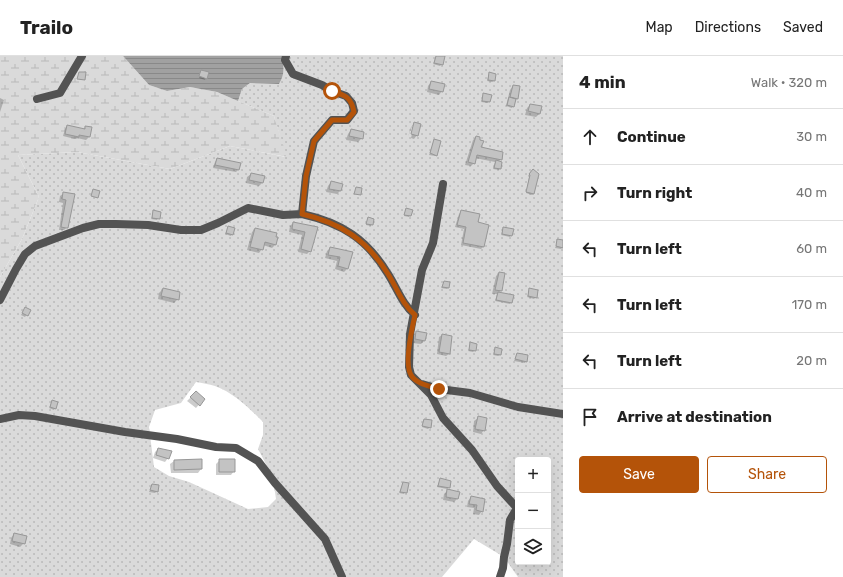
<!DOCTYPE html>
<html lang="en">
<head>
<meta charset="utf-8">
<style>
	body { margin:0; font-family:Rubik,sans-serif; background:#f6f6f6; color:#222 }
	.controls { position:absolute; right:12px; bottom:12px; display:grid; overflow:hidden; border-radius:4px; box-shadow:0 4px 16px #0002 }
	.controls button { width:36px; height:36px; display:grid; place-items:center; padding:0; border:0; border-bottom:1px solid #e0e0e0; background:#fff; color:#222; font:20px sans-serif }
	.stop { position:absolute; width:12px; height:12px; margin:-9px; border:3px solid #b45309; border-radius:50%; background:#fff }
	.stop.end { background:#b45309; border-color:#fff; box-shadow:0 1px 4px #0008 }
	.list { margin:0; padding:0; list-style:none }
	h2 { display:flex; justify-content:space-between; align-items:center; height:52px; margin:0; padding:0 16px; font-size:17px }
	h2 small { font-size:13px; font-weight:400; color:#767676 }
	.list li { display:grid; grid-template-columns:26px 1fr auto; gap:12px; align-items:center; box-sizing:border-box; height:56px; padding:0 16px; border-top:1px solid #e0e0e0 }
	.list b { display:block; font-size:15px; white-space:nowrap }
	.list em { font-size:13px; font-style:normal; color:#767676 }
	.actions { display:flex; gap:8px; padding:12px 16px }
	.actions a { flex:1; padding:9px 0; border:1px solid #b45309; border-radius:4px; text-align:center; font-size:14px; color:#b45309 }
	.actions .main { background:#b45309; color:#fff }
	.icon { flex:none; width:22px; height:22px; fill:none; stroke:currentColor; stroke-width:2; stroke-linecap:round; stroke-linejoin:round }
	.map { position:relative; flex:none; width:563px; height:521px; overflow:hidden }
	header { display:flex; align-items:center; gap:24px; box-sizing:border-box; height:56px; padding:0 20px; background:#fff; border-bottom:1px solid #e0e0e0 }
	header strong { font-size:19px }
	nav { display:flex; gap:22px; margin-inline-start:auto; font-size:14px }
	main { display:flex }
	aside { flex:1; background:#fff }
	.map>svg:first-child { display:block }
	.grass { fill:url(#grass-dots); fill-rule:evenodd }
	.wetland { fill:url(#wetland-marsh) }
	.water { fill:url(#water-rules) }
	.shadow { fill:#0003 }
	.building { fill:#c3c3c3; stroke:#979797 }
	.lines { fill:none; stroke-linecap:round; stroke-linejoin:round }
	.street { stroke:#535353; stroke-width:8 }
	.route { stroke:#b45309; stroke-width:5 }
</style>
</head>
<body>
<header>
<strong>Trailo</strong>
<nav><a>Map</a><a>Directions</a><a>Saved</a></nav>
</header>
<main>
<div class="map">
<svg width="563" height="521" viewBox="0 0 563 521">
	<defs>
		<pattern id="grass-dots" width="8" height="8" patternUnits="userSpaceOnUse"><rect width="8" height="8" fill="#dadada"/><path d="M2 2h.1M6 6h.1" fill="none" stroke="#b9b9b9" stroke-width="1.8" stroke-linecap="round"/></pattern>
		<pattern id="wetland-marsh" width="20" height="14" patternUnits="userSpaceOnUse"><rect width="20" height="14" fill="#dadada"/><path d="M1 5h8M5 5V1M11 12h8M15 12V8" fill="none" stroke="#b9b9b9"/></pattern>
		<pattern id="water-rules" width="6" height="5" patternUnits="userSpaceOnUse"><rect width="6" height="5" fill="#a1a1a1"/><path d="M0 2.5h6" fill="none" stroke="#898989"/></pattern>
	</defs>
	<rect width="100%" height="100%" fill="#fff"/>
	<path class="grass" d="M282 0H563V521H518L504 501 474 483 442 521H0V221L22 183 39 141 18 99 77 96 170 113 230 90 286 101 274 60 238 45 242 33 250 27 279 28C285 18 284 11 282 0ZM196 326C202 327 209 328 215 330 234 337 249 352 263 366V379L258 393C267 409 274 424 276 443L268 451 248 453 189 426 169 420 154 411 149 371 155 354 181 347ZM518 404H548V506H518Z"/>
	<path class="wetland" d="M0 0H123L149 29 167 35 190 31 217 36 274 60 287 101 230 90 170 113 77 96 18 99 39 141 22 183 0 221Z"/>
	<path class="water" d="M123 0H282C284 11 285 18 279 28L250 27 242 33 238 45 217 36 190 31 167 35 149 29Z"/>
	<path class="shadow" d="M436 0 442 8 440 10 433 8Z
		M202 15 206 22 205 24 199 22Z
		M489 17 494 25 492 26 487 25Z
		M431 26 442 35 439 39 427 36 428 30Z
		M513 30 517 42 512 52 506 50 510 34Z
		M484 38 490 40 488 47 481 46Z
		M0 42 4 44 0 56Z
		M530 49 539 58 536 61 525 59 527 52Z
		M415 67 417 79 414 83 411 82 414 70H412L408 81 411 71Z
		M67 70 83 74 86 71 89 81 86 84 77 82 75 83 63 80 65 73Z
		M351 74 362 82 358 86 346 84 348 78Z
		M476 81 480 92 501 103 498 106 500 112 499 114 493 113 495 106 475 102 474 107 471 110 465 109 473 84Z
		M434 85 436 99 435 100 429 99Z
		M217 103 238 114 236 116 213 112 215 106Z
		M531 115 534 138 532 139 526 137 529 121 528 120Z
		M251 118 262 127 259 130 246 127 247 121Z
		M331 126 340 135 337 138 326 136 328 130Z
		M64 137 74 139 67 171 64 174H59L63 147 59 146 60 140Z
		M406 153 412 155 409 161 404 160Z
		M154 155 160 156 157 164 151 163Z
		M461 156 477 167 483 191 481 193 461 189 464 173 455 171 459 158Z
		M368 162 373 164 371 170 366 169Z
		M293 167 317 172 310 195 307 198 298 196 302 179 289 176 290 170Z
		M229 171 232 178 231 180 225 178Z
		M503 172 511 179 510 181 501 179Z
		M255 173 276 188 272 192 263 189 262 193 259 197 247 194 252 176Z
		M558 184 563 185V191L561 193 555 192Z
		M330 192 352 197 348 212 344 216 335 213 337 205 325 202 327 195Z
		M499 217 504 218 501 235 498 237 511 246 510 248 495 245 497 238H492L496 220Z
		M444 226 448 232 447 233 441 232Z
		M163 233 178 243 174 247 158 243 159 237Z
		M530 233 536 241 534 243 527 241Z
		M25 252 29 255 25 261 21 259Z
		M417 276 424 285 421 288 412 287 413 279Z
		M442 279 449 298 446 300 437 298 439 281Z
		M471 287 475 294 473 296 468 295Z
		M495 292 500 299 498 300 493 299Z
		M517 298 526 305 525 307 514 305Z
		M196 336 204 343 196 352 187 345Z
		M52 345 55 352 54 354 49 352Z
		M478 362 484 374 481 378 473 376 474 365Z
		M424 364 430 371 428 373 422 371Z
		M158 393 168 402 165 406 153 402 155 396Z
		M201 404V413L198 417H171L170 408 174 405Z
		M220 404 234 415 231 419H216V408Z
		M440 424 449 431 447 433 437 431Z
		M403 427 408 428 404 438 399 437Z
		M152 429 157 435 155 437 149 436Z
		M448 434 459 436 457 443 454 446 443 444 444 438Z
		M471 441 482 455 479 459 473 458 474 452 467 451 468 445Z
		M14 478 24 487 20 491 10 488 11 482Z"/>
	<path class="building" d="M436 0H445L443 9 434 7Z
		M201 14 209 16 207 23 199 20Z
		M79 16H86L85 24 77 23Z
		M489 16 496 18 495 25 488 24Z
		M431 25 445 28 443 36 429 33Z
		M513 29 520 30 518 43 510 41Z
		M483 37 492 39 490 46 482 45Z
		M509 41 516 43 514 51 507 49Z
		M530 48 542 50 540 58 528 55Z
		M414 66 421 68 418 80 411 78Z
		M67 69 85 73V70L92 71 90 81 79 79V81L65 78Z
		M351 73 364 76 363 83 349 80Z
		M476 80 480 81V84L484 85 481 91 503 96 502 104 477 99 475 108 468 106Z
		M434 83 441 85 437 100 430 97Z
		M217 102 241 107 239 114 215 109Z
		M496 104 502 106 501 113 494 112Z
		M533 113 539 118 534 138 526 136 530 119 529 118Z
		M251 117 265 120 263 127 249 124Z
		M331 125 343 128 341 135 329 133Z
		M356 131 362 132 361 139 354 138Z
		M93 133 100 135 98 142 91 140Z
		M63 136 75 138 68 172H66L61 171 66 144 62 143Z
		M406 152 413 154 411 160 404 159Z
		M153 154 161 156 160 163 152 162Z
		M461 154 480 158 478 166 489 169 484 191 463 187 466 171 457 169Z
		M368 161 374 163 373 169 366 168Z
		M293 166 318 171 311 196 301 193 305 176 292 173Z
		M228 170 235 172 233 179 226 177Z
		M503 171 514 173 512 180 502 178Z
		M255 172 277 177 276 181H278L276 189 265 186 263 194 250 191Z
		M557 183 563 184V192L556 190Z
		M330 191 353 196 348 213 338 210 340 201 328 199Z
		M499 216 505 217 502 235 495 234Z
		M444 225 450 226 449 232 442 231Z
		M163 232 180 236 179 244 161 240Z
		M529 232 538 234 537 242 528 240Z
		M498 236 514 239 512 247 496 244Z
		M25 251 31 254 28 260 22 257Z
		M416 275 427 277 425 285 415 283Z
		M442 278 452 280 450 298 439 296Z
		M470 286 477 288 476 295 469 294Z
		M495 291 502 293 501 299 494 298Z
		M517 297 528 299 527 306 515 303Z
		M196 335 205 343 200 350 190 341Z
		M52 344 58 346 56 353 50 351Z
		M478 360 487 362 485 375 475 373Z
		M424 363 432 364 431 372 422 370Z
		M158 392 172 395 169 403 156 399Z
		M202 403V413L174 414V404Z
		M219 403H235V416H219Z
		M440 422 451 425 450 432 438 430Z
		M403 426 409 427 407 437 400 436Z
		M152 428 159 429 158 436 150 434Z
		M447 433 460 436 458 443 446 441Z
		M471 440 485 443 483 456 476 454 477 449 469 448Z
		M14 477 27 480 25 488 12 485Z"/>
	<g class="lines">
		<path class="street" d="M37 43 60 37 82 0
			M443 128 433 187 422 214 410 278 409 311 411 319 431 339 443 362 472 394 497 430 517 452 510 464 507 488 504 501 503 512 500 521
			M302 158C342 167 367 183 388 218 397 232 402 248 415 259
			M0 244 16 213 25 198 35 190 83 172 99 168H116L148 169 181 174H201L218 167 248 152 283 159 302 158 306 120 314 85 332 64H347L354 55 352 47 346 40 332 35 322 29 293 18 285 4 286 0
			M422 328 439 333 470 337 518 351 563 358
			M0 363 19 359 35 360 125 376 177 383 216 391 236 392 258 405 275 427 325 483 342 521"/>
	</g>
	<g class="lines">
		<path class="route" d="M332 35C345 40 351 40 354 56L347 64H332L314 85 306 120 302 158C341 167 367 184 388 218 397 232 402 248 415 259 412 272 404 308 411 319 416 328 430 330 439 333"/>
	</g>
</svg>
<div class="controls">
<button>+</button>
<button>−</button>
<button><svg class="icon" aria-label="layers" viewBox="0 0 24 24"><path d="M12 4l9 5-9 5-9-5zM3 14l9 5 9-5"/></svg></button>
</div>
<div class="stop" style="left:332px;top:35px"></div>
<div class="stop end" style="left:439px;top:333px"></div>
</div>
<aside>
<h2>4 min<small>Walk · 320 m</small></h2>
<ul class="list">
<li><svg class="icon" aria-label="ahead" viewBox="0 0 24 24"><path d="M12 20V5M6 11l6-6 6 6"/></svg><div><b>Continue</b></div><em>30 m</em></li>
<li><svg class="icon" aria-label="right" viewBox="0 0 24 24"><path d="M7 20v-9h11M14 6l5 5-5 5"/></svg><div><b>Turn right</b></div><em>40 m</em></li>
<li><svg class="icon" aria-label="left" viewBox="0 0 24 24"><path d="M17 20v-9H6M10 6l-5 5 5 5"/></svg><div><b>Turn left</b></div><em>60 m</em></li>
<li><svg class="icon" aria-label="left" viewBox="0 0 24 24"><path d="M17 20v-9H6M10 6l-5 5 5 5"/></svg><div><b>Turn left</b></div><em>170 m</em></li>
<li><svg class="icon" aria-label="left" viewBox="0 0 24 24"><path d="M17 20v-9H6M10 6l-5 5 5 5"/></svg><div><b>Turn left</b></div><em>20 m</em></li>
<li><svg class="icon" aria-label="arrive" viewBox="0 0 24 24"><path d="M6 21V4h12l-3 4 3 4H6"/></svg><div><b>Arrive at destination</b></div></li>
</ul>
<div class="actions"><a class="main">Save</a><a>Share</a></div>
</aside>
</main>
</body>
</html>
